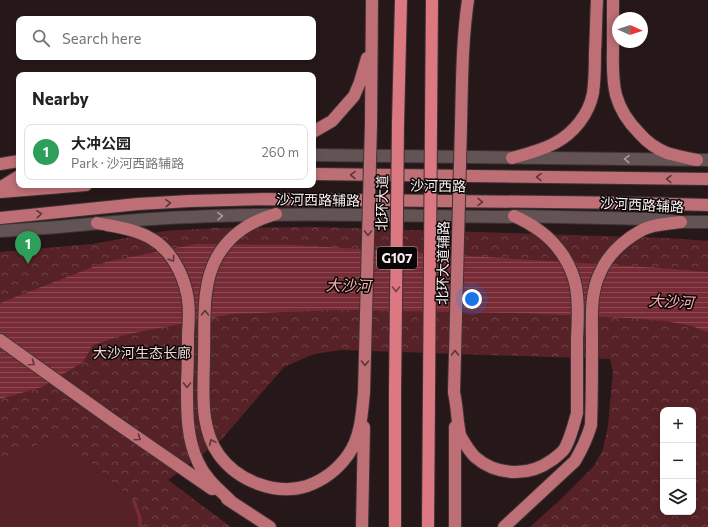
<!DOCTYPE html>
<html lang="en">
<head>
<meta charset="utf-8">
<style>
	body { margin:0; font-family:Commissioner,"Noto Sans SC",sans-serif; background:#f6f6f6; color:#222 }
	.controls { position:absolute; right:12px; bottom:12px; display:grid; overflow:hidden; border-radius:8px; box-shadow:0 2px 6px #0003 }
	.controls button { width:36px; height:36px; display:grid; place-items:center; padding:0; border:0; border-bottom:1px solid #e0e0e0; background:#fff; color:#222; font:20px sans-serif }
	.compass { position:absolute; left:612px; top:12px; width:36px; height:36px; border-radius:50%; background:#fff; box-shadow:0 2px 6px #0003; rotate:93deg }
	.you { position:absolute; left:472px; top:299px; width:14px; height:14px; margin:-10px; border:3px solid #fff; border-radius:50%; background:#1a73e8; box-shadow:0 0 0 6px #1a73e833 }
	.badge { display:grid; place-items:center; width:26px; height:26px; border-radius:50%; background:#d93025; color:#fff; font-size:13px; font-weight:700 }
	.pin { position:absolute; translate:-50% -33px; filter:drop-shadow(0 1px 2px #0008) }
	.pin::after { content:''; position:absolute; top:21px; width:14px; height:12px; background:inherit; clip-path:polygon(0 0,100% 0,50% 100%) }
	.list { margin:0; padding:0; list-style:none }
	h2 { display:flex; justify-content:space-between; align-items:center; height:52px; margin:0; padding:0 16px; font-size:17px }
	h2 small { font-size:13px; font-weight:400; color:#767676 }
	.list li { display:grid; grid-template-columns:26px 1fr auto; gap:12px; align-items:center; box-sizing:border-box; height:56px; margin:0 8px 8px; padding:0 8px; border:1px solid #e0e0e0; border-radius:8px }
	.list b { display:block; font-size:15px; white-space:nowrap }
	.list p { margin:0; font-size:13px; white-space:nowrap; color:#767676 }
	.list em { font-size:13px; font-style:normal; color:#767676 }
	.icon { flex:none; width:22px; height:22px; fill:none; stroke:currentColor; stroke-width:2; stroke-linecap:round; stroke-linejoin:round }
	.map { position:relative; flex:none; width:708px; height:527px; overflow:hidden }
	.search { position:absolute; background:#fff; box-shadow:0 2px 6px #0003; left:16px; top:16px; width:300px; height:44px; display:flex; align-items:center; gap:10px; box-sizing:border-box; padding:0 14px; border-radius:8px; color:#767676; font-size:15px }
	.panel { position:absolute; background:#fff; box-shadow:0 2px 6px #0003; left:16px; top:72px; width:300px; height:116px; border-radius:8px }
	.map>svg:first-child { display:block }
	.grass { fill:#562227 }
	.park { fill:url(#park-crowns); fill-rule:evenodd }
	.water { fill:url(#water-rules) }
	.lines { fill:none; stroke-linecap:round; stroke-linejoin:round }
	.stream { stroke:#772b35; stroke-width:3.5 }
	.secondary-casing { stroke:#3e3334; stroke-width:14 }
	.primary-casing { stroke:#3e3334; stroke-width:14 }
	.trunk-casing { stroke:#3e3334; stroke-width:14 }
	.secondary { stroke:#645354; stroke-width:12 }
	.primary { stroke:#be6f76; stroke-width:12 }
	.trunk { stroke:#dc7882; stroke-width:12 }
	.primary-bridge-casing { stroke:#3e3334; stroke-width:14; stroke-linecap:butt }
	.trunk-bridge-casing { stroke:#3e3334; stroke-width:14; stroke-linecap:butt }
	.primary-bridge { stroke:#be6f76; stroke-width:12 }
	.trunk-bridge { stroke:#dc7882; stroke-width:12 }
	.oneway { stroke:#a89a9b }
	.oneway2 { stroke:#5c3538 }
	.oneway3 { stroke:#743f44 }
	.labels { text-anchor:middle; stroke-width:3; stroke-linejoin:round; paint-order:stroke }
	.shield { fill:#0b0606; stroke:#b4aaab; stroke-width:1 }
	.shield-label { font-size:13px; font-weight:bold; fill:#fcf1f2 }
	.street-label { font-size:14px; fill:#fcf1f2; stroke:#0b0606 }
	.park-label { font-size:14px; fill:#efd7d7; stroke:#0b0606 }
	.water-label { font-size:15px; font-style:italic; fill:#f7b1b5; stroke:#0b0606 }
</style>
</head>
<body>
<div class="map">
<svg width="708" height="527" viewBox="0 0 708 527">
	<defs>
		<pattern id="park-crowns" width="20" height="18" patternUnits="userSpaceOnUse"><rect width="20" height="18" fill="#562227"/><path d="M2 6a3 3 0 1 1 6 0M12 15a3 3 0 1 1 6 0" fill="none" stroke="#6f4347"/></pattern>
		<pattern id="water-rules" width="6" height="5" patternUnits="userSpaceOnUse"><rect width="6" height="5" fill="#772b35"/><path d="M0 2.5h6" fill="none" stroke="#8b4a53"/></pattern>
	</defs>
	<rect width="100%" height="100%" fill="#261819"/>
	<path class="grass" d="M56 433 134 501 140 518V527H0V468Z"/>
	<path class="park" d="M317 227 667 238 708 241V527H530L560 500 594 466 603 449 608 426 613 371 610 359 341 350 314 354 284 367 221 440 168 480 231 527H140V518L134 501 56 433 0 468V252L92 244 165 231 216 228ZM663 410H693V512H663Z"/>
	<path class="water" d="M196 244 295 245 660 268 708 272V332L692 326 665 321 628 318 517 313 344 310 283 312 232 314 124 335 93 345 83 362 42 387 0 399V303L106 262Z"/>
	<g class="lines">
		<path class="stream" d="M134 501 140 518V527"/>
		<defs>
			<path id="secondary" d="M313 155 708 160
				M0 231C64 228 127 219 191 217 297 212 403 216 509 217L514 216 650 219 681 222H708"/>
			<path id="primary" d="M613 0C613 16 613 33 613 49 612 85 613 107 640 134 647 142 657 149 667 153 677 156 687 158 697 160
				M371 124 372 0
				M461 125C462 83 462 41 468 0
				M313 132 332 121 354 96 360 82 367 58
				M512 158C527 154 542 150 555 143 574 133 589 114 593 93 595 79 595 66 595 52 596 35 596 17 597 0
				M0 164 19 161
				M313 174 708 179
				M0 188 6 184 19 176
				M0 192 86 185
				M276 214C251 221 231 233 217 257 201 285 205 324 204 355 204 376 202 398 205 418 207 431 211 444 219 455 238 481 276 496 307 486 324 480 338 469 348 455 361 437 362 413 364 392
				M0 218 138 204 190 201 264 199 636 203 708 205
				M97 223C116 227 136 229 152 239 171 250 183 274 187 294 190 307 189 321 188 334 188 350 188 366 187 382 187 409 186 437 198 462 206 480 220 490 233 503
				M0 340 112 420 212 489
				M454 392C456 402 457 412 458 422 459 427 459 433 461 437 465 444 469 451 475 457 497 476 529 477 552 460 556 457 562 453 565 448 571 437 574 424 577 413 577 388 577 364 577 339 578 322 579 304 576 287 572 265 558 244 540 231 532 225 523 220 514 216
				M455 427V527
				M227 499 270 527
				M362 527 364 427
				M504 527 575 461C582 449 587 439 591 425 592 397 592 368 592 340 592 318 590 293 600 273 608 254 624 240 642 230 653 224 668 224 681 222"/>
			<path id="trunk" d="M398 124 401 0
				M431 125 432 0
				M395 527V391
				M428 527 429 391"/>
		</defs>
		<use href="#secondary" class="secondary-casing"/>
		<use href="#primary" class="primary-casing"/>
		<use href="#trunk" class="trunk-casing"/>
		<use href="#secondary" class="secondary"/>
		<use href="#primary" class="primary"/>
		<use href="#trunk" class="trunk"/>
		<defs>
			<path id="primary-bridge" d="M364 392 371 124
				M454 392 461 125"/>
			<path id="trunk-bridge" d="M395 391 398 124
				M429 391 431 125"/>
		</defs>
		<use href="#primary-bridge" class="primary-bridge-casing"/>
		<use href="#trunk-bridge" class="trunk-bridge-casing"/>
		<use href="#primary-bridge" class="primary-bridge"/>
		<use href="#trunk-bridge" class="trunk-bridge"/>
	</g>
	<defs><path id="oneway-chevron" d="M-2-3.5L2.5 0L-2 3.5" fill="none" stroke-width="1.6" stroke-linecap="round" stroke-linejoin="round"/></defs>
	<g class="oneway">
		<use href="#oneway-chevron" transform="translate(627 159) rotate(-179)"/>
		<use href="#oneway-chevron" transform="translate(220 216) rotate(-2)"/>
	</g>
	<g class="oneway2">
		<use href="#oneway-chevron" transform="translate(353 175) rotate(-179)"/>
		<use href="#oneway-chevron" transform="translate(539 177) rotate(-179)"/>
		<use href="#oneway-chevron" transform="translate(669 179) rotate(-179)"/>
		<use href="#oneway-chevron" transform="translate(480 202) rotate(1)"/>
		<use href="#oneway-chevron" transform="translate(168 203) rotate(-4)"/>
		<use href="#oneway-chevron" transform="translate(39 214) rotate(-5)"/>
		<use href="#oneway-chevron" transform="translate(368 233) rotate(91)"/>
		<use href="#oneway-chevron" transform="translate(172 259) rotate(56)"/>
		<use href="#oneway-chevron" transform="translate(205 313) rotate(-89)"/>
		<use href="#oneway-chevron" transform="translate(455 353) rotate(-89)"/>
		<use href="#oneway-chevron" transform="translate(32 363) rotate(35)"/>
		<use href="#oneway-chevron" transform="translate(365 363) rotate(91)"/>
		<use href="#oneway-chevron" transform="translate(187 385) rotate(91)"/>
		<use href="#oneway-chevron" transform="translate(138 438) rotate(35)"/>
		<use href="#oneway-chevron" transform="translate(212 442) rotate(-114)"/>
	</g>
	<use class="oneway3" href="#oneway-chevron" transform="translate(396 289) rotate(91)"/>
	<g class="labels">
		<rect class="shield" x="377" y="247" width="40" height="22" rx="3"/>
		<g class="shield-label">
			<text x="397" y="263">G107</text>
		</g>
		<g class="street-label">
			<text transform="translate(438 186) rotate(1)" y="5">沙河西路</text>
			<text transform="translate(318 200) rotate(1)" y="5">沙河西路辅路</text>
			<text transform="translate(382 203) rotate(-89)" y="5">北环大道</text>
			<text transform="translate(642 205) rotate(3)" y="5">沙河西路辅路</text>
			<text transform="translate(443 263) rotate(-89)" y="5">北环大道辅路</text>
		</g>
		<g class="park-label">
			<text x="142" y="358">大沙河生态长廊</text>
		</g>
		<g class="water-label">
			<text transform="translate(348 286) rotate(1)" y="5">大沙河</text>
			<text transform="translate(671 302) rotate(3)" y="5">大沙河</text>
		</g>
	</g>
</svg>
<div class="controls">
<button>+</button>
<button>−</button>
<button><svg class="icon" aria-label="layers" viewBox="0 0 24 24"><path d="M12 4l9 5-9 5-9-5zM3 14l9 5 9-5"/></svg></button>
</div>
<svg class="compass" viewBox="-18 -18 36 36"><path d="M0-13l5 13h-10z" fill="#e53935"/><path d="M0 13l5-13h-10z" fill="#767676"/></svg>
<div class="you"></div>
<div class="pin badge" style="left:28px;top:264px;background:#2e9e5b">1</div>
<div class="search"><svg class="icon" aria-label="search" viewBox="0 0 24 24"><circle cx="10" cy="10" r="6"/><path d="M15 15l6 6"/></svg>Search here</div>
<section class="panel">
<h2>Nearby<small></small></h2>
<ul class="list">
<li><span class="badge" style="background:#2e9e5b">1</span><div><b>大冲公园</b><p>Park · 沙河西路辅路</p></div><em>260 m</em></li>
</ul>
</section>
</div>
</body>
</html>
